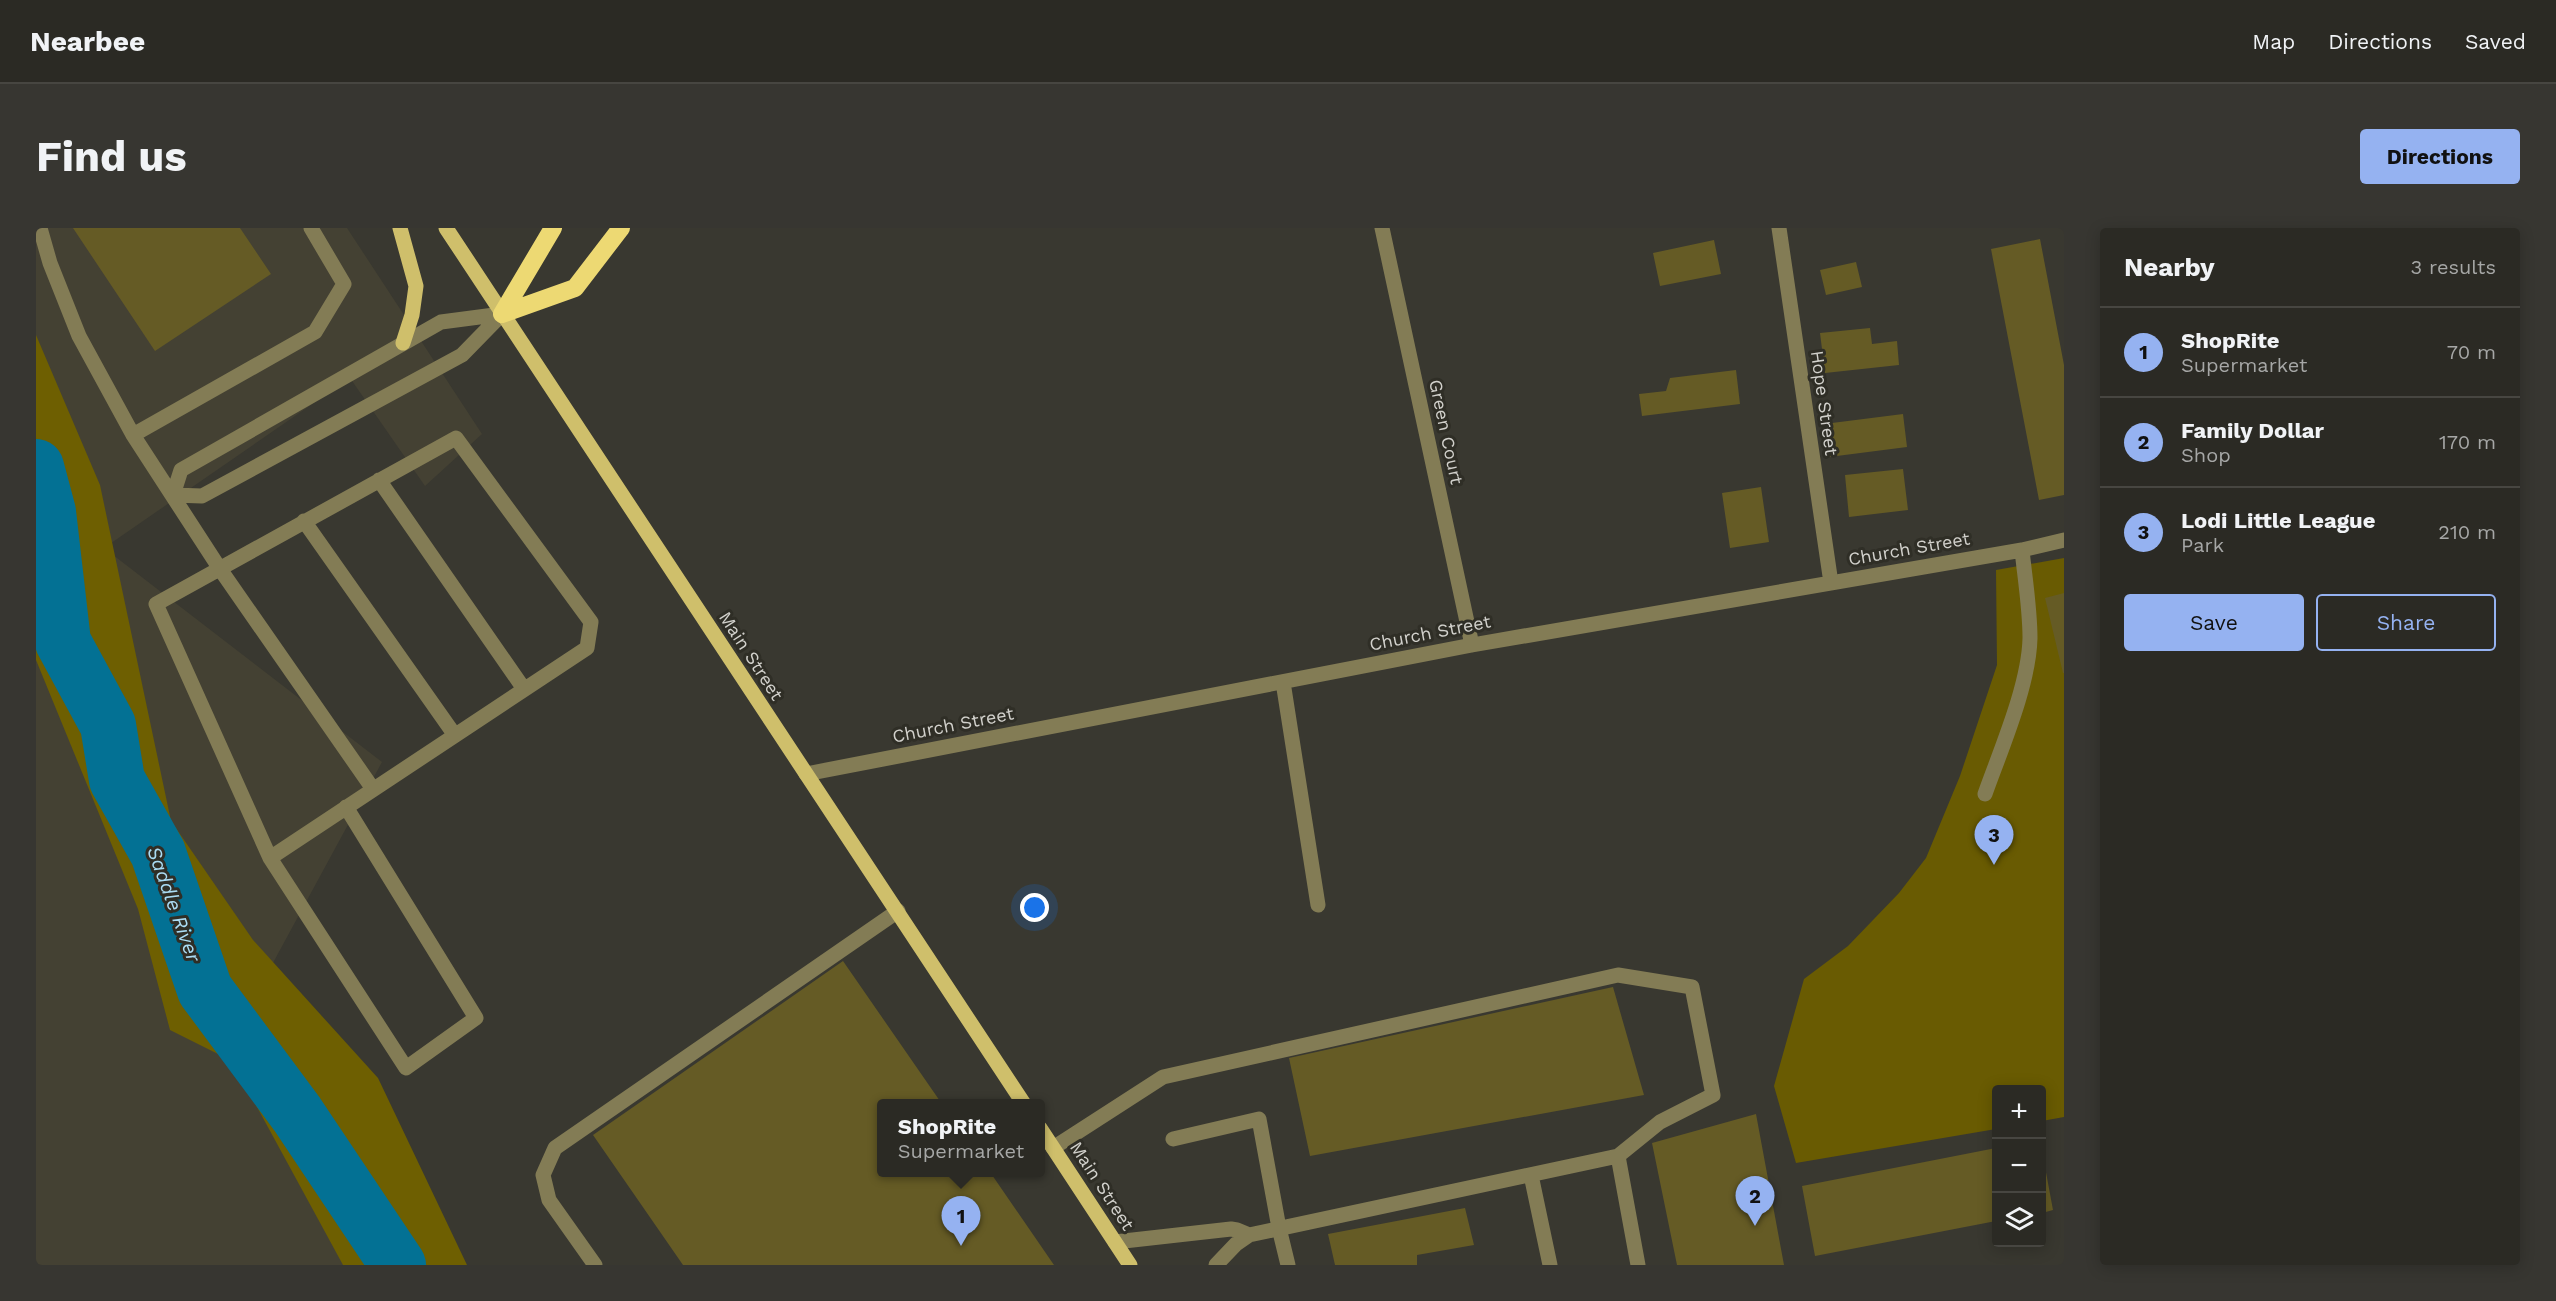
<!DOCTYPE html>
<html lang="en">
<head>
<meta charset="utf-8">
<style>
	body { margin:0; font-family:"Work Sans",sans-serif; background:#373631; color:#f1f3f6 }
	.controls { position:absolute; right:18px; bottom:18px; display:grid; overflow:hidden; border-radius:6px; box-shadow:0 3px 15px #0003 }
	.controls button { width:54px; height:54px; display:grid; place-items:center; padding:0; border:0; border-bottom:2px solid #474641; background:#2b2a24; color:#f1f3f6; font:30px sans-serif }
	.you { position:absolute; left:999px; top:680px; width:21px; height:21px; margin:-15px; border:4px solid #fff; border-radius:50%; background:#1a73e8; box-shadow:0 0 0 9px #1a73e833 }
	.badge { display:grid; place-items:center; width:39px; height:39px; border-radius:50%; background:#95b2f1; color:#111; font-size:20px; font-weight:700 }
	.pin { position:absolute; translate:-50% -50px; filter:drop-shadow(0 2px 3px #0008) }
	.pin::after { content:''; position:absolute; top:32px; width:21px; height:18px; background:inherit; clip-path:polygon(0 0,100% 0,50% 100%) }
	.popup { position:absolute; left:841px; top:871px; width:168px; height:78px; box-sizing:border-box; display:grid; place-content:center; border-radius:6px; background:#2b2a24; filter:drop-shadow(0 2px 4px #0005); font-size:20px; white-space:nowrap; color:#a6a7a6 }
	.popup b { font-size:22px; color:#f1f3f6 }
	.popup::after { content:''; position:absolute; left:50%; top:100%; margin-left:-12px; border:12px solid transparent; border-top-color:#2b2a24 }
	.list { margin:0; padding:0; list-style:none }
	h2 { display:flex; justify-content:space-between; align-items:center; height:78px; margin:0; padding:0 24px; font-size:26px }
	h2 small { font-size:20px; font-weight:400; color:#a6a7a6 }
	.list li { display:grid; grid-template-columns:39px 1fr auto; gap:18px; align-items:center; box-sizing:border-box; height:90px; padding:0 24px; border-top:2px solid #474641 }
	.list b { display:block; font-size:22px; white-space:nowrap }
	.list p { margin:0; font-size:20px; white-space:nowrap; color:#a6a7a6 }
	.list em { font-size:20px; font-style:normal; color:#a6a7a6 }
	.actions { display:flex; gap:12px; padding:18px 24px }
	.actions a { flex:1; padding:14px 0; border:2px solid #95b2f1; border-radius:6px; text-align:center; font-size:21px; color:#95b2f1 }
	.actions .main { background:#95b2f1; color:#111 }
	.icon { flex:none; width:33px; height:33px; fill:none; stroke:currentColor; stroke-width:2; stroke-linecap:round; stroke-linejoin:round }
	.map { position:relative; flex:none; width:2028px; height:1037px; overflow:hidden; border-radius:6px }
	header { display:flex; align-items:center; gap:36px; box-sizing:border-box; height:84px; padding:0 30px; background:#2b2a24; border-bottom:2px solid #474641 }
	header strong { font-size:28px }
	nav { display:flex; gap:33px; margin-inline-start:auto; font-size:21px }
	.intro { display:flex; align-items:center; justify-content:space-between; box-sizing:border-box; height:144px; padding:0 36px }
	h1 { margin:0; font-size:42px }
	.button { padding:15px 27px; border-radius:6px; background:#95b2f1; color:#111; font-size:21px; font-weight:700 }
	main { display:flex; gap:36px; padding:0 36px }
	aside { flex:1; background:#2b2a24; border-radius:6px; box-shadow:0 3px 15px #0003 }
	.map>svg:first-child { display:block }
	.built { fill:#444133 }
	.green { fill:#695b02 }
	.forest { fill:#6e5f01 }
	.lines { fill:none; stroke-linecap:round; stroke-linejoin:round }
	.river { stroke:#037194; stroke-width:56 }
	.building { fill:#655b25 }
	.minor { stroke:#837c55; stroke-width:15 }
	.major { stroke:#cfbf6b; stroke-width:15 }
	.highway { stroke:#edd973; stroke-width:18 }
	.labels { text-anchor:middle; stroke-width:6; stroke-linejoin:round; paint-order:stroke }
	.street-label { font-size:18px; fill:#d2d1cc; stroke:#2f2e26 }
	.water-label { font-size:20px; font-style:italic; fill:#aadcf4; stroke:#2f2e26 }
</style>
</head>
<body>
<header>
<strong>Nearbee</strong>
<nav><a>Map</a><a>Directions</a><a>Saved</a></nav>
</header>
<div class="intro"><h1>Find us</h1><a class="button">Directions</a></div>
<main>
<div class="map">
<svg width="2028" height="1037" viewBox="0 0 2028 1037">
	<rect width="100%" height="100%" fill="#393830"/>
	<path class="built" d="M0 0H311L446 206 389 258 314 150 68 320 346 534 219 768 421 1037H0Z"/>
	<path class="green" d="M2028 330V889L2006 893V862H1960V901L1760 935 1738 858 1768 751 1812 718 1863 665 1890 630 1924 548 1961 437 1960 342Z"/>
	<path class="forest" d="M0 107 64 257 135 593 217 712 342 850 431 1037H307L196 833 134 802 102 681 0 432Z"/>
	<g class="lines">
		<path class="river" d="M0 239 12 284 27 414 72 497 81 552 122 625 169 762 261 886 362 1037"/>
	</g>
	<path class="building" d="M37 0H204L235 46 119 123Z
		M2004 11 2028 137V267L2003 272 1955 21Z
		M1678 12 1685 46 1624 58 1617 25Z
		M1820 34 1826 59 1790 67 1784 42Z
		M1834 100 1836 116 1861 113 1863 137 1789 145 1784 105Z
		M1700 142 1704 176 1606 188 1603 166 1630 163 1634 150Z
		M1867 186 1871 219 1793 229 1788 196Z
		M1867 241 1872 282 1813 289 1809 247Z
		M1725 259 1733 314 1694 320 1686 265Z
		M2028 365V445H2027L2009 370Z
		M807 733 906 876H846V944H954L1018 1037H647L557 907Z
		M1577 759 1608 867 1274 928 1253 830Z
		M1720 886 1748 1037H1641L1616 915Z
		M1960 920V993L1779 1028 1766 958Z
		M2007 928 2017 982 2006 985V929Z
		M1429 980 1438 1017 1381 1027V1037H1299L1292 1006Z"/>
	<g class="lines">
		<path class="minor" d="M4 0 14 35 43 108 97 207 184 341 337 561
			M1346 0 1436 417
			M1743 0 1795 355
			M466 86 426 127 166 268 137 267 145 242 405 94Z
			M97 207 279 104 308 56 275 0
			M420 210 555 394 551 420 234 630 120 376Z
			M343 252 488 461
			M268 293 418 506
			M1247 454 1282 677
			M770 546 1436 417 1986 322 2028 312
			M1949 566C1965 521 1993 457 1994 410 1994 381 1989 351 1986 322
			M234 630 370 840 440 790 310 579
			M1137 911 1223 891 1243 1000 1252 1037
			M1017 920 1127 849 1582 747 1656 759 1677 867 1624 894 1582 928
			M1495 947 1514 1037
			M1079 1014 1195 1001 1201 1002 1213 1007
			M559 1037 513 972 507 947 519 920 862 683
			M1180 1037 1200 1016 1213 1007 1582 928 1602 1037"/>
		<path class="major" d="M364 0 380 58 376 87 367 115
			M410 0 988 876
			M1004 900 1094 1037"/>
		<path class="highway" d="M466 86 539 60 585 0
			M466 86 517 0"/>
	</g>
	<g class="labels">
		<g class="street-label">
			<text transform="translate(1788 175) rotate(82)" y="6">Hope Street</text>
			<text transform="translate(1410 204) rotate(78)" y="6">Green Court</text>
			<text transform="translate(1873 321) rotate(-10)" y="6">Church Street</text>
			<text transform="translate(1394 405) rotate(-11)" y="6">Church Street</text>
			<text transform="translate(715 428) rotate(57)" y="6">Main Street</text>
			<text transform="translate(917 497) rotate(-11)" y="6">Church Street</text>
			<text transform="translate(1066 958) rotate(57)" y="6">Main Street</text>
		</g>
		<g class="water-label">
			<text transform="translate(138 676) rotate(70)" y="7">Saddle River</text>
		</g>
	</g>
</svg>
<div class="controls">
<button>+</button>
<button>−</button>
<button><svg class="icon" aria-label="layers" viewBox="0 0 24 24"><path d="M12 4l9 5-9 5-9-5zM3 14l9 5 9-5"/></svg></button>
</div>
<div class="you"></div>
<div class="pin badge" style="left:925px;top:1018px">1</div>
<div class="popup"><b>ShopRite</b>Supermarket</div>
<div class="pin badge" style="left:1719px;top:998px">2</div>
<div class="pin badge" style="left:1958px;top:637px">3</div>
</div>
<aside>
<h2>Nearby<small>3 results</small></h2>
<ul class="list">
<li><span class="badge">1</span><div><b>ShopRite</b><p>Supermarket</p></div><em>70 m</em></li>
<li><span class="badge">2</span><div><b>Family Dollar</b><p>Shop</p></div><em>170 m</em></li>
<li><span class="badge">3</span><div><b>Lodi Little League</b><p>Park</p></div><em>210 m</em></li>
</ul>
<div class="actions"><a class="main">Save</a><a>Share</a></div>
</aside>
</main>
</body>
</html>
